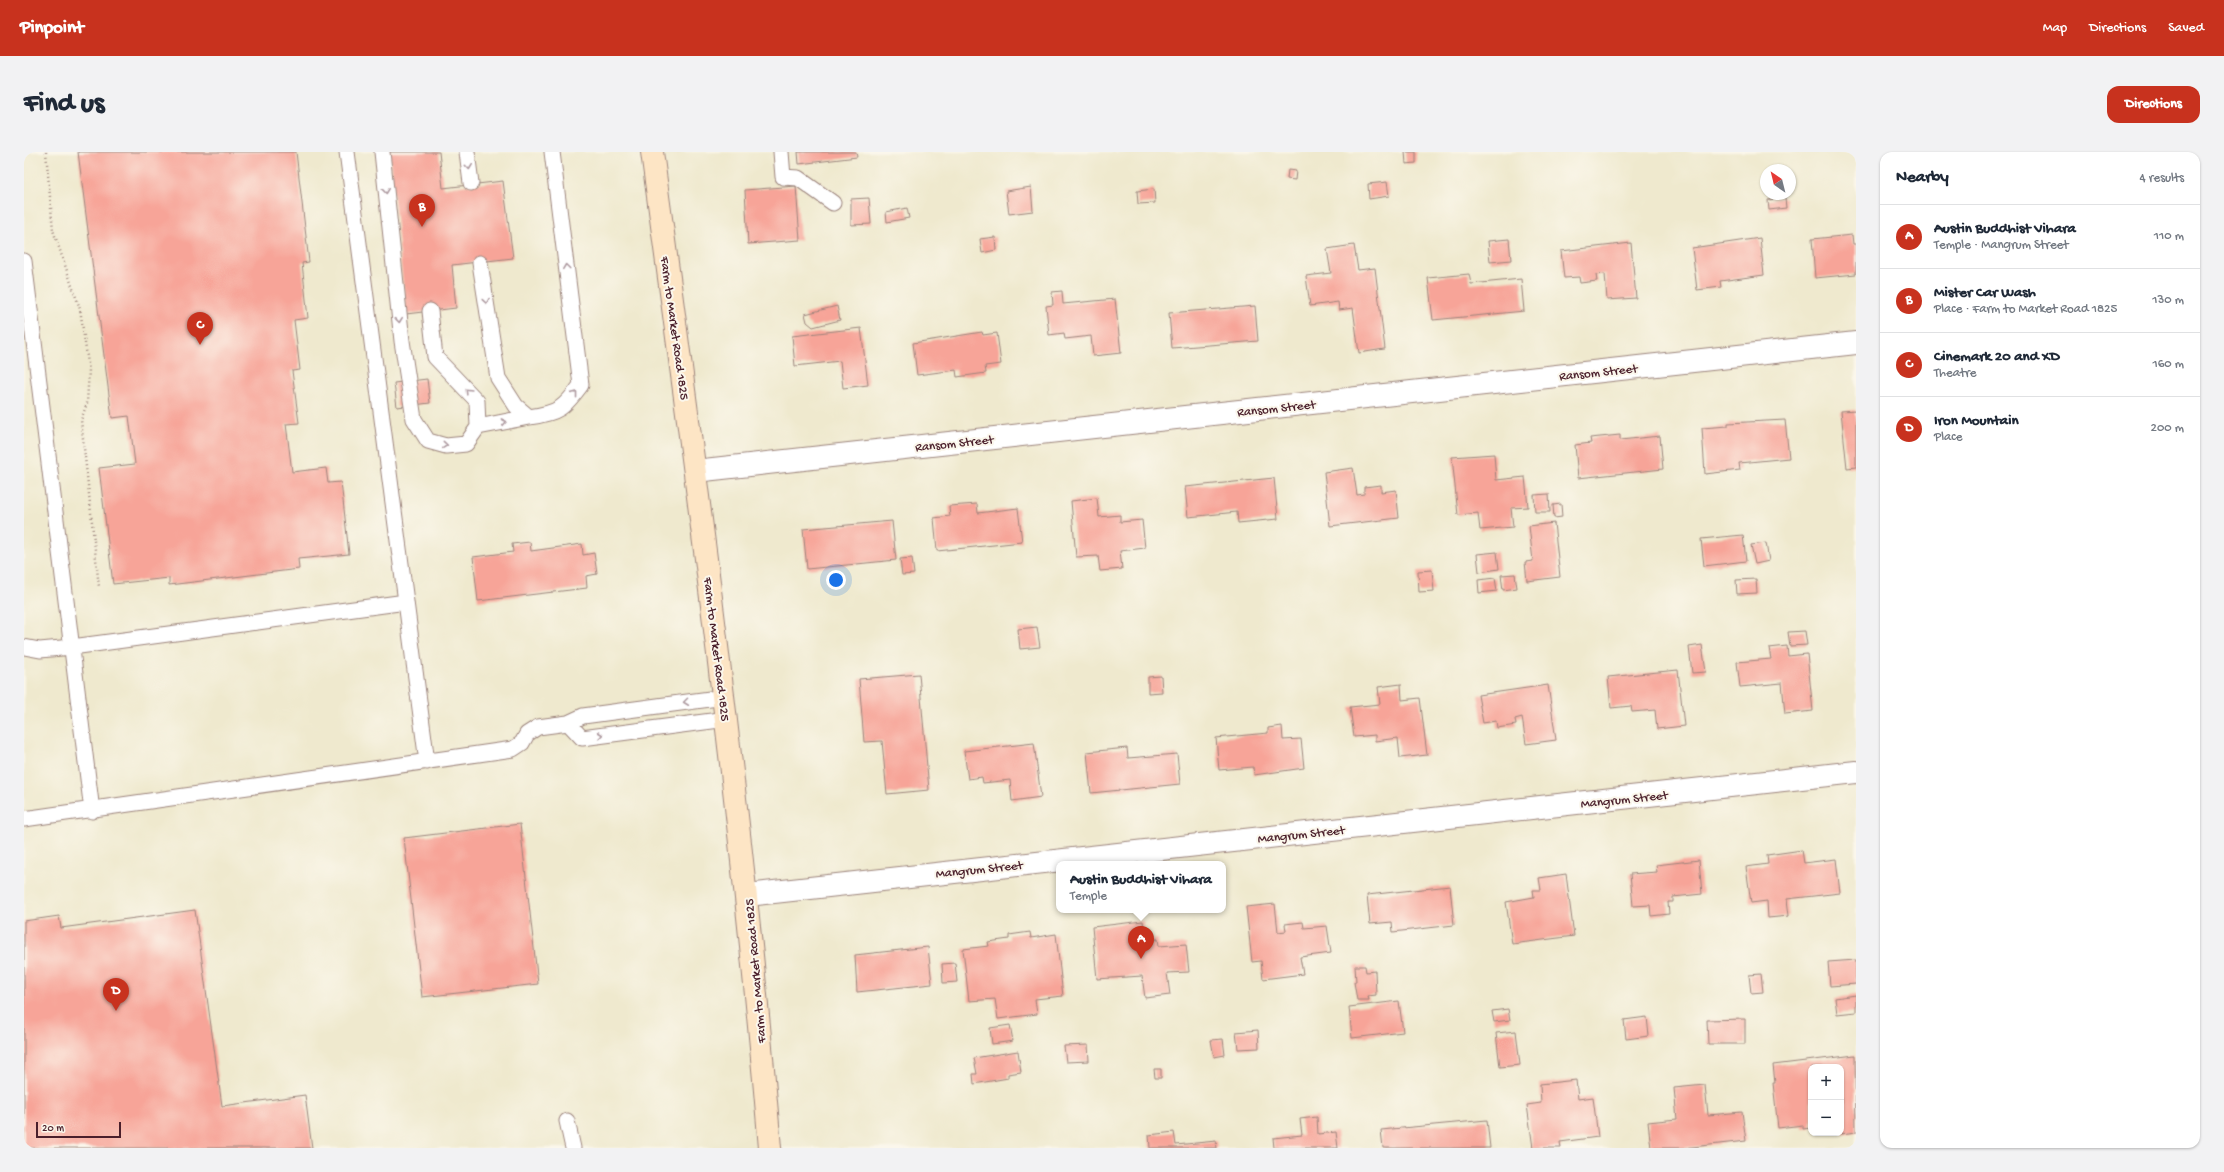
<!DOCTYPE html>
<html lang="en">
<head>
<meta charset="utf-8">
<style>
	body { margin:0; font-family:"Gochi Hand",sans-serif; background:#f2f2f3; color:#1f2937 }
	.controls { position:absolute; right:12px; bottom:12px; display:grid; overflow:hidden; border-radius:8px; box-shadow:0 1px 3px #0004 }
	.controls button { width:36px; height:36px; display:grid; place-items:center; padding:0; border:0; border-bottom:1px solid #e0e1e3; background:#fff; color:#1f2937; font:20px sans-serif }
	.compass { position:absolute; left:1736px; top:12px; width:36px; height:36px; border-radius:50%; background:#fff; box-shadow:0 1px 3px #0004; rotate:325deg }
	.scale { position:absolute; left:12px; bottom:10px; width:85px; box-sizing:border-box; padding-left:4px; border:2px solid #4a1f2b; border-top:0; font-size:11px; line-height:14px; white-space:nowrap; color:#4a1f2b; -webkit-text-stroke:3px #fbf7ec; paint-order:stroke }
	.you { position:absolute; left:812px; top:428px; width:14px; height:14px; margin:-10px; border:3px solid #fff; border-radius:50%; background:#1a73e8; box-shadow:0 0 0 6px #1a73e833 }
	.badge { display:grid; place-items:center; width:26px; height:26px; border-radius:50%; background:#c8321e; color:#fff; font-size:13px; font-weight:700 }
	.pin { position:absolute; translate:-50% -33px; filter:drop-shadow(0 1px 2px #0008) }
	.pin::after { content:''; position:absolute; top:21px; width:14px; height:12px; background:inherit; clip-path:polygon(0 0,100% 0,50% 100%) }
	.popup { position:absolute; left:1032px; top:709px; width:170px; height:52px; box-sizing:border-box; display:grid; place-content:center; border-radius:8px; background:#fff; filter:drop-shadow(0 1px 3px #0005); font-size:13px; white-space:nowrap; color:#747a83 }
	.popup b { font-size:15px; color:#1f2937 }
	.popup::after { content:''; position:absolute; left:50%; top:100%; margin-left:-8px; border:8px solid transparent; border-top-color:#fff }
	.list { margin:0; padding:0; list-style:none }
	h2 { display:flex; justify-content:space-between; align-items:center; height:52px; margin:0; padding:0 16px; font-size:17px }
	h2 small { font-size:13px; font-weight:400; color:#747a83 }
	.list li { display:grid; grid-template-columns:26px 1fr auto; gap:12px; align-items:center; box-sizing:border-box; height:64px; padding:0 16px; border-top:1px solid #e0e1e3 }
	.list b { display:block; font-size:15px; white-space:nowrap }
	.list p { margin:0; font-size:13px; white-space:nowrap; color:#747a83 }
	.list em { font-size:13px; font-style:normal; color:#747a83 }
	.map { position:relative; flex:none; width:1832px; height:996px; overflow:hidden; border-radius:12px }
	header { display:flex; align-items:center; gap:24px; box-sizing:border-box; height:56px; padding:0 20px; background:#c8321e; color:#fff }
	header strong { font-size:19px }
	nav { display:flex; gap:22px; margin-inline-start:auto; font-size:14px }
	.intro { display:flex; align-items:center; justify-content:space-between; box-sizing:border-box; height:96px; padding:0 24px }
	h1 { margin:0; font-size:28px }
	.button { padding:10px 18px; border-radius:12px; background:#c8321e; color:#fff; font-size:14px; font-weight:700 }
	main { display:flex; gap:24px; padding:0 24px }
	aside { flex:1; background:#fff; border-radius:12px; box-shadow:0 1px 3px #0004 }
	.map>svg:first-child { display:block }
	.building { fill:#f7a498 }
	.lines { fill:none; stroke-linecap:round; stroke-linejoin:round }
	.lane-casing { stroke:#9c847c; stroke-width:17 }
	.street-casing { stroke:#9c847c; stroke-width:24 }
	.secondary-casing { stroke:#9c847c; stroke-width:24 }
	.path { stroke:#9c847c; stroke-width:2.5; stroke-dasharray:1 3; stroke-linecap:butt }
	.lane { stroke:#fff; stroke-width:15 }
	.street { stroke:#fff; stroke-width:22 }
	.secondary { stroke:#fde5c5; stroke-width:22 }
	.oneway { stroke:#ae9aa0 }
	.labels { text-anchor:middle; stroke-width:4; stroke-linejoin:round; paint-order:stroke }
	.street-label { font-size:13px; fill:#4a1f2b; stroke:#fbf7ec }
</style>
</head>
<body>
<header>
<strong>Pinpoint</strong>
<nav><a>Map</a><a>Directions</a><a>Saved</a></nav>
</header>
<div class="intro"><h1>Find us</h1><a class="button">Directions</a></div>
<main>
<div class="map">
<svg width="1832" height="996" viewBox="0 0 1832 996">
	<rect width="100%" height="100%" fill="#fbf7ec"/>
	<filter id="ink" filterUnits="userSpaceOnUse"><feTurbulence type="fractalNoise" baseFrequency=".025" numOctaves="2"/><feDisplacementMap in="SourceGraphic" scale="8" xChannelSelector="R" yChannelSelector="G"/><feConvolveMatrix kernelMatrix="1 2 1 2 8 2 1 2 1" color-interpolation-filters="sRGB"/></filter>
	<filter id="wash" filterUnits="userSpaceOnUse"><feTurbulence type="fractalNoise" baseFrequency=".012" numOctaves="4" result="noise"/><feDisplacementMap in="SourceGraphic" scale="16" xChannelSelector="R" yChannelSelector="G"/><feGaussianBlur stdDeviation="0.9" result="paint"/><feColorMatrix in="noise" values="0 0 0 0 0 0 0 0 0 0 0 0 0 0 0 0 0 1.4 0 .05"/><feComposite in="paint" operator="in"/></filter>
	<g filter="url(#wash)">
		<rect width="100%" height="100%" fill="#efe9ce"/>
		<g id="blocks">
			<path class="building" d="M54 0H272L285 110 278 111 284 166 270 168 276 218 268 219 275 271 262 272 268 320 302 316 304 331 317 330 325 402 274 407 275 417 145 433V426L89 432 75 316 111 312 105 264 88 266Z
				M365 0H415L419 36 479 29 489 106 428 113 432 156 382 162Z
				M774 0H832L833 5 775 12Z
				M1381 0H1392V11L1382 12Z
				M1264 18 1272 19 1271 28 1263 27Z
				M1363 30 1365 44 1345 47 1344 32Z
				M772 34 776 88 724 92 721 38Z
				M1007 35 1009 59 985 62 982 39Z
				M1130 37 1131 51 1114 52 1113 39Z
				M845 46 847 72 827 73V47Z
				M1761 46 1762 56 1745 58 1744 48Z
				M883 56 885 66 863 70 862 60Z
				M1828 83 1829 92H1832V122L1791 126 1788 87Z
				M971 85 972 98 958 101 956 87Z
				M1736 86 1740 123 1696 129 1697 135 1673 138 1668 96Z
				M1485 87 1487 108 1466 110 1464 89Z
				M1607 91 1612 146 1583 148 1581 122 1572 123 1573 129 1556 131 1555 125 1540 126 1537 99Z
				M1330 93 1334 118 1351 116 1361 197H1360L1335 201 1329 156 1315 158 1314 150 1286 154 1282 124 1307 121 1303 97Z
				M1445 122 1447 132 1497 127 1500 159 1409 168 1404 126Z
				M1038 139 1039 152 1091 147 1097 201 1069 204 1067 184 1041 187 1040 181 1025 183 1022 154 1029 153 1028 140Z
				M813 154 816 168 789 175 783 170 781 162Z
				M1231 154 1234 189 1148 196 1145 161Z
				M837 176 844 233 819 236 816 209 771 214 768 184Z
				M958 180 959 183 973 181 977 212 961 214 962 221 933 225 932 218 893 223 889 191Z
				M403 227 406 251 373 255 370 231Z
				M1832 258V315L1823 316 1817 259Z
				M1761 268 1765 306 1715 311 1716 318 1681 322 1678 276 1704 274V271Z
				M1596 283V288L1636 284 1639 317 1554 326 1551 293 1567 291 1566 286Z
				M1470 302 1472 328 1501 325 1504 355 1487 356 1489 375 1456 378 1454 361 1434 363 1428 305Z
				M1329 316 1333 343 1340 342V335L1357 333V340L1372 338 1375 366 1306 374 1300 320Z
				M1250 326 1254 367 1214 371 1213 360 1164 365 1161 335Z
				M1525 342 1526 360H1511L1510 343Z
				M1073 346 1075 365 1096 363V370L1118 368 1121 396 1096 399 1098 417 1076 419 1074 404 1052 405 1047 349Z
				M953 352 954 361 994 356 998 390 913 399 910 366 926 364 925 354Z
				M1537 352 1538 365 1530 366 1529 353Z
				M868 369 872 408 783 417 779 377Z
				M1530 371 1536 425 1503 429 1501 410 1509 409 1505 374Z
				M1719 383 1722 409 1680 414 1677 387Z
				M506 390 507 399 558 392 559 403 570 401 573 422 562 424 563 436 454 449 449 405 489 400 488 392Z
				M1742 391 1745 409 1731 412 1727 393Z
				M1473 400 1475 417 1455 420 1453 402Z
				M888 406 890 422 878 423 876 407Z
				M1408 418 1410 439 1395 440 1394 419Z
				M1491 422 1493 436 1479 438 1477 423Z
				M1471 426 1473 439 1455 441 1454 428Z
				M1732 427 1733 441 1713 442 1712 428Z
				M1013 475 1016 495 996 497 994 477Z
				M1781 479 1783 493 1766 494 1764 480Z
				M1678 493 1682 520 1668 521 1665 495Z
				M1763 494 1764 504 1783 502 1789 559 1761 562 1758 531 1716 535 1713 510 1747 507 1745 496Z
				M1654 518 1660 574 1633 577 1631 558 1608 560 1607 554 1587 556 1584 525Z
				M895 522 905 638 863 642 858 589 840 590 835 527Z
				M1137 524 1138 540 1124 541V525Z
				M1377 532 1378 548 1396 546 1403 603 1376 606 1374 586 1351 589V583L1330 585 1326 555 1356 552 1354 535Z
				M1524 533 1532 588 1502 592 1498 565 1491 567 1492 573 1473 576 1472 569 1459 571 1454 543Z
				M1258 574 1259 588 1277 587 1280 616 1230 623 1229 615 1195 618 1192 586 1244 581V576Z
				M1010 591 1017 645 988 649 986 628 959 631 958 625 944 627 940 599Z
				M1103 596 1104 606 1153 602 1156 632 1067 641 1063 600Z
				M496 672 514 832 398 845 380 686Z
				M1778 698 1780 711 1812 707 1816 741 1763 747 1765 764 1744 766 1743 749 1727 751 1722 715 1744 712 1743 703Z
				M1675 708 1678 742 1649 745V750H1644L1645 762 1627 764 1626 753 1609 754 1606 722 1633 720 1632 713Z
				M1542 722 1550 784 1488 792 1482 750 1510 745 1509 738H1517L1515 726Z
				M1426 734 1430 773 1369 780 1368 770 1346 772 1343 743Z
				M1251 752 1254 780 1262 779 1261 772 1279 770 1280 776 1303 774 1307 801 1276 805 1279 822 1239 827 1237 809 1228 810 1222 755Z
				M171 758 198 954 281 943 288 996H0V769L35 764 37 776Z
				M1119 769 1121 788 1134 787 1135 794 1162 792 1165 820 1143 821 1146 843 1121 846 1118 824 1073 827 1068 775Z
				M1006 780 1007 786 1032 782 1039 844 1011 847 1013 862 974 867 971 847 945 849 939 797 965 794 964 790 985 787V783Z
				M904 795 908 832 833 840 831 803Z
				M1832 808V832L1806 834 1804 810Z
				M931 811 933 830 919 831 918 812Z
				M1331 814H1341L1342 820 1351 819 1352 843 1344 844 1345 848H1333L1330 830H1332Z
				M1737 822 1739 840 1727 841 1725 823Z
				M1832 843V860L1813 862 1811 846Z
				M1375 849 1379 880 1328 886 1325 855Z
				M1484 857 1486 868 1470 870 1468 859Z
				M1623 865 1625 884 1602 887 1600 868Z
				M1721 867V892H1684L1683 868Z
				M986 873 989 889 968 892 966 876Z
				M1234 878 1235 896 1214 897 1212 880Z
				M1492 879 1496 913 1476 915 1472 881Z
				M1199 887 1201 903 1190 905 1187 888Z
				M1064 893 1065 909 1042 910 1040 894Z
				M994 899 997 920 984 922V926L950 932 949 922H953L950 906Z
				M1831 903 1832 980 1817 982V915H1787V976L1779 977V973L1754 976 1749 931H1751L1749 913Z
				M1130 917H1137V926H1131Z
				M1552 928 1554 947 1569 945 1574 985 1536 990 1537 996H1509L1503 953 1517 951 1516 932Z
				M1681 933 1684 963 1718 960 1722 989 1659 996H1627L1624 970 1653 967 1650 936Z
				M1293 965 1294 982 1312 980 1314 996H1250L1249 986 1278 983 1276 967Z
				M1463 968 1466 996H1359L1357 978Z
				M1150 980 1152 993 1192 989 1193 996H1126L1125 983Z"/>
		</g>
	</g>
	<g filter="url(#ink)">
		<use href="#blocks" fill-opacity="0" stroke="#9c847c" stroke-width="1"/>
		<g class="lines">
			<defs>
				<path id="lane" d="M323 0 403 610
					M358 0 378 189 390 267 404 289 422 294 442 292 454 275 453 249 411 205 406 159
					M443 0 447 31
					M757 0 759 25 774 26 809 51
					M0 109 68 659
					M456 111 474 226 492 254 505 265C535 261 540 256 557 233L528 0
					M454 275 505 265
					M0 495 16 498 48 495 382 450
					M544 571 558 586 703 567
					M0 667 489 597 498 591 503 582 514 575 544 571 559 564 701 545
					M543 969 549 996"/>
				<path id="street" d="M671 319 1832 191
					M723 743 1832 620"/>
				<path id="secondary" d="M628 0C673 331 718 663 746 996"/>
			</defs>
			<use href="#lane" class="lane-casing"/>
			<use href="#street" class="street-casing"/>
			<use href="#secondary" class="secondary-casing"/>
			<path class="path" d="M22 0 29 78 56 157 65 218 63 251 57 268 75 435"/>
			<use href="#lane" class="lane"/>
			<use href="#street" class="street"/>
			<use href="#secondary" class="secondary"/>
		</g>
		<defs><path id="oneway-chevron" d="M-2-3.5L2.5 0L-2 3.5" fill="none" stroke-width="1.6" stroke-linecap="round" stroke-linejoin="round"/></defs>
		<g class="oneway">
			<use href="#oneway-chevron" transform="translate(445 15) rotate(84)"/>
			<use href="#oneway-chevron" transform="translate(362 39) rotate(84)"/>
			<use href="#oneway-chevron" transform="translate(542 115) rotate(-97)"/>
			<use href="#oneway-chevron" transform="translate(462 149) rotate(81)"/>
			<use href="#oneway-chevron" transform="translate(375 168) rotate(84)"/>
			<use href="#oneway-chevron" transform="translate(444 239) rotate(-134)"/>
			<use href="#oneway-chevron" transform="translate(551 242) rotate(-52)"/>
			<use href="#oneway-chevron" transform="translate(480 270) rotate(-11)"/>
			<use href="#oneway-chevron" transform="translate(421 293) rotate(5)"/>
			<use href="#oneway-chevron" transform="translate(662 550) rotate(173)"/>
			<use href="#oneway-chevron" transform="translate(576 583) rotate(-7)"/>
		</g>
	</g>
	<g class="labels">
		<g class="street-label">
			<text transform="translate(652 176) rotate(82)" y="5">Farm to Market Road 1825</text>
			<text transform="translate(1574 219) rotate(-6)" y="5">Ransom Street</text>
			<text transform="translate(1252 255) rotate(-6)" y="5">Ransom Street</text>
			<text transform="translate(930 290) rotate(-6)" y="5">Ransom Street</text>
			<text transform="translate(694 497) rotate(83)" y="5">Farm to Market Road 1825</text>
			<text transform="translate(1600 646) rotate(-6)" y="5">Mangrum Street</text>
			<text transform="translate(1277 681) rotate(-6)" y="5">Mangrum Street</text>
			<text transform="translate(955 716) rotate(-6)" y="5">Mangrum Street</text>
			<text transform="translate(730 819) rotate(-95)" y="5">Farm to Market Road 1825</text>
		</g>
	</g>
</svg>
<div class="controls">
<button>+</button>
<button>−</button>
</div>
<svg class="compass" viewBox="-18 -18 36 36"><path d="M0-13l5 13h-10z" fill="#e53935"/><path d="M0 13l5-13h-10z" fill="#747a83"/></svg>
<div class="scale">20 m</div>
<div class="you"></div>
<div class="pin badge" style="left:1117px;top:807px">A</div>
<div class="popup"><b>Austin Buddhist Vihara</b>Temple</div>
<div class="pin badge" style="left:398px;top:75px">B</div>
<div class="pin badge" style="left:176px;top:193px">C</div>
<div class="pin badge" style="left:92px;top:859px">D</div>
</div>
<aside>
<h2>Nearby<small>4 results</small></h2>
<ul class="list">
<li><span class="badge">A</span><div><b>Austin Buddhist Vihara</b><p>Temple · Mangrum Street</p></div><em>110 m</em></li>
<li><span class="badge">B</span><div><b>Mister Car Wash</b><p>Place · Farm to Market Road 1825</p></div><em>130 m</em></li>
<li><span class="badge">C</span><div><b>Cinemark 20 and XD</b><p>Theatre</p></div><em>160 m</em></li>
<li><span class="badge">D</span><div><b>Iron Mountain</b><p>Place</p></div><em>200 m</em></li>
</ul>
</aside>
</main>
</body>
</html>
